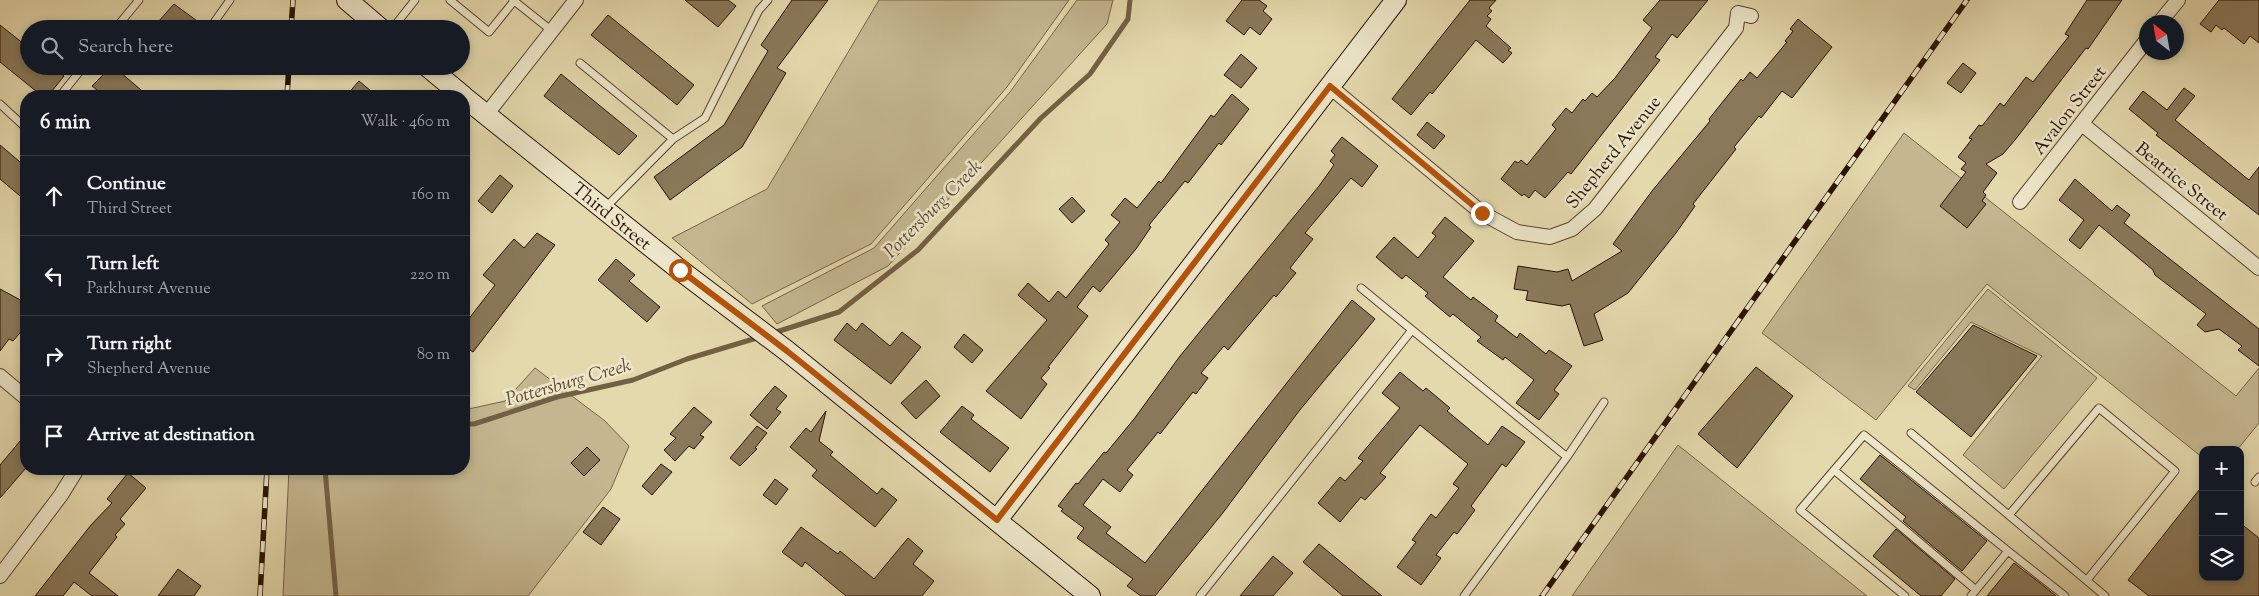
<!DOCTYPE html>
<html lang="en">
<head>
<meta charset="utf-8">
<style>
	body { margin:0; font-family:"Sorts Mill Goudy",serif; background:#242831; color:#f1f3f6 }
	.controls { position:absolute; right:15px; bottom:15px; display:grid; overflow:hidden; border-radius:10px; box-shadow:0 2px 8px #0003 }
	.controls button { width:45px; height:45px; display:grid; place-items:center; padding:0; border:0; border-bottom:1px solid #363941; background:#171b24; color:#f1f3f6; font:25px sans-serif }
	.compass { position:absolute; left:2139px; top:15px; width:45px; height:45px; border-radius:50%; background:#171b24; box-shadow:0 2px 8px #0003; rotate:329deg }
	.stop { position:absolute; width:15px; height:15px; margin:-11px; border:4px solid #b45309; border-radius:50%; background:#fff }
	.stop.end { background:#b45309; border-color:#fff; box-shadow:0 1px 5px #0008 }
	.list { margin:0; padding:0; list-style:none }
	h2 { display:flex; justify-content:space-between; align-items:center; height:65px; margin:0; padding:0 20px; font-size:21px }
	h2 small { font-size:16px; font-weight:400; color:#9ea1a6 }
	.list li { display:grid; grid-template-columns:32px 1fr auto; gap:15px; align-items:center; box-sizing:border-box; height:80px; padding:0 20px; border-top:1px solid #363941 }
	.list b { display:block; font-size:19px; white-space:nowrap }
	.list p { margin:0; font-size:16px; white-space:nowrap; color:#9ea1a6 }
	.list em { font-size:16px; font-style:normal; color:#9ea1a6 }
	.icon { flex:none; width:28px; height:28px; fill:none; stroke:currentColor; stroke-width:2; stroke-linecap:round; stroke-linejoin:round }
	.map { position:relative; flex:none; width:2259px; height:596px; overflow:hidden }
	.search { position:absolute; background:#171b24; box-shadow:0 2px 8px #0003; left:20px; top:20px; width:450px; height:55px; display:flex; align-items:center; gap:12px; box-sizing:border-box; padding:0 18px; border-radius:28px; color:#9ea1a6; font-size:19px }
	.panel { position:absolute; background:#171b24; box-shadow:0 2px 8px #0003; left:20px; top:90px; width:450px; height:385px; border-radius:20px }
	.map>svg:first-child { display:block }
	.green { fill:#c4b790; stroke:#766448 }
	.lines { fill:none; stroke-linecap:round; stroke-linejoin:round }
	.stream { stroke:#726044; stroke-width:5 }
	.building { fill:#89795a; stroke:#271100 }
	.lane-casing { stroke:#56432b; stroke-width:9 }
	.street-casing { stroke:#56432b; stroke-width:16 }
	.secondary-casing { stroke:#271100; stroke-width:22 }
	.lane { stroke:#ede6ca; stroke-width:7 }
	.street { stroke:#ede6ca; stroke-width:14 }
	.secondary { stroke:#ede6ca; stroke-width:20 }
	.rail-casing { stroke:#271100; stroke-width:5.5 }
	.rail { stroke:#ede6ca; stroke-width:4; stroke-dasharray:11; stroke-linecap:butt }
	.route { stroke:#b45309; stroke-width:6 }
	.labels { text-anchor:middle; stroke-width:5; stroke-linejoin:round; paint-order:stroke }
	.street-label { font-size:18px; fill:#271100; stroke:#ede6ca }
	.water-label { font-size:19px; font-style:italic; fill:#5f4c33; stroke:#ede6ca }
</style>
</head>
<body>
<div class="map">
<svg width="2259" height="596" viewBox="0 0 2259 596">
	<rect width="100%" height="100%" fill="#e4d9ad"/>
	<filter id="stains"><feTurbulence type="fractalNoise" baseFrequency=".004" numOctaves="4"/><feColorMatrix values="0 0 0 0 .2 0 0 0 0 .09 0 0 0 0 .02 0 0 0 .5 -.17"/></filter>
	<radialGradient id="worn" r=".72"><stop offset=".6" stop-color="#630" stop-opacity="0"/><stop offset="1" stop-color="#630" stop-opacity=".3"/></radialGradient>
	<path class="green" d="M879 0H1069L1007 87 871 244 752 304 672 238 767 189Z
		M1077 0H1113L1107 24 888 266 777 324 762 306 874 248 1010 92Z
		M1904 133 2236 396 2259 368V423L2237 450H2203V458L1987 284 1876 420 1762 333Z
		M1988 289 2097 378 2004 489 1963 455 2042 356 1971 322 1915 390 1908 386Z
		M535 368 605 421 629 446 611 489 528 596H283L289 469H464V410L505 401Z
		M1678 445 1867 596H1572Z"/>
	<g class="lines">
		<path class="stream" d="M773 333 839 312 918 250 1041 118 1090 74 1128 19 1130 0
			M464 424H474L557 397 633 380 687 359 760 337
			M325 469 336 596"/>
	</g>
	<path class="building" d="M685 0H728L736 6 718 27Z
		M792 0H828L777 68 786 73 742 147 670 200 654 177 724 125 768 51 761 45Z
		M1242 0H1259L1267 6 1263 11 1272 19 1260 35 1250 27 1244 35 1226 21Z
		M1470 0H1496L1489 8 1492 11 1487 16 1491 19 1486 26 1511 48 1508 50 1512 53 1503 63 1476 40 1432 94 1430 92 1411 115 1392 99Z
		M1660 0H1708L1677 38 1672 34 1655 57 1660 60 1571 174 1568 172 1545 198 1535 190 1529 198 1524 194 1522 196 1501 179 1515 161 1518 163 1521 160 1527 165 1556 129 1552 125 1566 108 1572 113 1583 99 1585 101 1592 93 1597 97 1615 78 1652 28 1643 20Z
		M2087 0H2122L2088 49 2086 48 2015 140 2003 154 1986 164 1997 173 1983 192 1986 195 1982 201 1986 204 1967 228 1940 206 1966 172 1961 169 1966 163 1958 157 1972 139 1969 138 1979 125 1982 126 2000 103 2004 106 2026 77 2033 82 2069 36 2065 34Z
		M2219 0H2259V43L2250 36 2244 44 2224 28 2222 30 2216 25 2211 32 2200 24Z
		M174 4 208 29H166L158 22Z
		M608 15 694 85 677 105 591 35Z
		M1798 19 1832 47 1792 98 1782 91 1761 118 1759 116 1734 147 1736 149 1693 204 1695 206 1676 233 1628 293 1594 314 1603 340 1584 346 1570 304 1562 306 1526 300 1528 291 1514 289 1518 266 1557 272 1568 269 1572 281 1622 251 1613 244 1652 191 1710 121 1709 119 1741 79 1743 81 1750 72 1757 78 1787 42 1785 41 1793 31 1790 29Z
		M0 25 29 48V66H52L64 76 48 96H42L0 62Z
		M1241 54 1257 68 1241 88 1224 75Z
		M1963 63 1976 73 1961 93 1947 83Z
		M112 66H113L148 96H104L92 86Z
		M561 74 637 136 619 155 544 96Z
		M359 81 377 96H346Z
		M2184 88 2195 96 2175 120 2249 180 2259 167V215L2156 135 2158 133 2129 109 2143 91 2167 110Z
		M1232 94 1249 109 1221 145 1219 143 1188 183 1185 181 1149 225 1151 227 1136 249 1100 292 1093 286 1077 307 1088 316 1048 367 1050 368 1041 378 1047 384 1021 419 986 391 1047 320 1018 295 1028 283 1049 302 1058 291 1066 298 1109 244 1105 240 1120 222 1111 215 1125 198 1137 208 1159 181 1161 183 1211 115 1214 117Z
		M1427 122 1445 136 1434 149 1417 135Z
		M1342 137 1378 166 1362 187 1351 178 1305 233 1313 239 1290 268 1296 273 1276 297 1274 295 1228 350 1224 346 1201 373 1208 378 1196 394 1193 392 1160 434 1158 432 1155 436 1127 470 1133 475 1120 492 1103 479 1083 505 1111 527 1106 533 1145 563 1352 300 1375 319 1299 411 1222 514 1155 596H1141L1127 586 1133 579 1077 538 1084 528 1061 511 1063 509 1058 506 1076 483 1078 484 1104 452 1106 453 1134 419 1180 356 1319 186 1334 165 1330 161 1335 155 1331 151Z
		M0 145 26 167V201L0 179Z
		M500 175 513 186 492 213 478 201Z
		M2075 179 2112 211 2117 205 2130 215 2124 223 2259 329V366L2238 350 2242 346 2219 329 2205 332 2197 325 2206 314 2155 275 2153 270 2099 225 2080 249 2069 240 2084 220 2059 200Z
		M1072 197 1085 211 1072 223 1059 209Z
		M1445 217 1474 241 1443 277 1471 300 1473 297 1498 316 1495 321 1517 338 1520 333 1546 354 1549 350 1572 366 1554 390 1559 394 1539 420 1516 403 1534 380 1505 357 1503 360 1477 341 1481 337 1453 314 1450 317 1425 296 1428 293 1406 275 1402 279 1376 257 1394 237 1418 258 1436 236 1432 233Z
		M537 233 555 245 473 352 464 346V325L495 285 483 275 514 239 524 248Z
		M616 259 635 275 629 281 660 307 647 322 598 280Z
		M0 289 26 303V326L13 341 9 339 0 351Z
		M847 323 856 331 862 323 890 346 902 332 921 347 891 384 834 340Z
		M1973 325 2037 356 1971 437 1916 392Z
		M964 334 983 350 972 363 954 347Z
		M1756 367 1793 396 1737 468 1698 434Z
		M1400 372 1423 391 1426 388 1450 408 1447 411 1488 445 1502 426 1525 442 1506 467 1502 464 1471 506 1475 510 1457 534 1454 532 1436 555 1441 558 1421 585 1397 567 1416 542 1412 540 1431 514 1436 518 1459 488 1453 484 1468 464 1420 425 1380 473 1386 477 1365 500 1361 497 1340 522 1318 503 1340 477 1345 481 1363 461 1358 458 1400 408 1382 393Z
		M926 380 940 396 916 419 901 403Z
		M775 386 787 396 776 409 781 412 767 429 750 415Z
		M962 406 974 415 971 419 1009 448 990 472 940 432Z
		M694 407 712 422 700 435 704 437 694 449 689 446 675 461 664 450 676 438 670 434Z
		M826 411 819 441 833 452 830 455 877 494 882 488 897 500 875 527 812 476 817 470 790 447 806 428 811 432Z
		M757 426 767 433 755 448 757 449 740 466 730 458Z
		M26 434V468L0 498V465Z
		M587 447 600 460 584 476 571 463Z
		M1880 455 1987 541 1962 571 1903 521 1906 517 1860 479Z
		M661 464 672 472 652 495 642 486Z
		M128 473 146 488 120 519 125 524 115 535 117 537 89 573 118 596H92L74 582 63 596H35L91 525 112 503 107 499Z
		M775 479 788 489 776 505 763 495Z
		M2203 485V577H2240V523L2259 538V596H2149L2128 580Z
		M603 507 620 519 601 545 583 532Z
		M801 527 838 554 840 551 874 579 908 538 923 551 913 564 934 581 922 596H846L805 562 802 567 782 552Z
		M1896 529 1955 579 1941 596H1921L1873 556Z
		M1319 544 1382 596H1343L1303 562Z
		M1273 556 1293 573 1273 596H1240Z
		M2014 563 2040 583 2056 596H1987Z
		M178 569 201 586 194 596H158Z"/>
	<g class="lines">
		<defs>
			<path id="lane" d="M450 0 489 32 514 1
				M513 0 552 31
				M215 21 230 0
				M115 29 139 0
				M392 29 415 0
				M580 63 673 139
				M60 96 84 66
				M0 104 26 128
				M605 208 673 139 705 118 759 10 768 0
				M1361 288 1567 457
				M1911 433 2105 596
				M1834 470 1976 590
				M2255 482 2259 477
				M2009 515 2099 408 2175 471 2087 580
				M1200 596 1412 330
				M1464 596 1567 457 1604 402
				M1905 596 1800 510 1864 435 2008 551
				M1971 596 2008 551 2065 596"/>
			<path id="street" d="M2160 22 2178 0
				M1329 86 1482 213 1517 232 1550 237 1572 229 1595 209 1736 28 1738 13 1751 16
				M486 115 576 0
				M2082 124 2259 268
				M2020 202 2146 41
				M0 376 26 398
				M0 576 61 495 77 469"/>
			<path id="secondary" d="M347 0 381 29
				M427 66 463 96
				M464 97 680 270 787 351 1090 596
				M997 520 1396 0"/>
		</defs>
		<use href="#lane" class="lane-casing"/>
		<use href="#street" class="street-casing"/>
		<use href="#secondary" class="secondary-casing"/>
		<use href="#lane" class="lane"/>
		<use href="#street" class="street"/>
		<use href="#secondary" class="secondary"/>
		<defs>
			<path id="rail" d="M291 29 293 0
				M287 96 289 66
				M260 596 267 469
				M1542 596 1967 0"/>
		</defs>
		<use href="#rail" class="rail-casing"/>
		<use href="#rail" class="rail"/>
	</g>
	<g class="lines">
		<path class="route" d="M680 270 787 351 997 520 1330 86 1482 213"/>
	</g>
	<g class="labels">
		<g class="street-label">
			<text transform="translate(2069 110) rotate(-52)" y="6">Avalon Street</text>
			<text transform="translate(1613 152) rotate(-51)" y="6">Shepherd Avenue</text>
			<text transform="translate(2182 181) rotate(39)" y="6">Beatrice Street</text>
			<text transform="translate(612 216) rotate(39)" y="6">Third Street</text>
		</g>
		<g class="water-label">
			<text transform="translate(932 208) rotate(-45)" y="7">Pottersburg Creek</text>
			<text transform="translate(568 381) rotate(-16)" y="7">Pottersburg Creek</text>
		</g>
	</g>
	<rect width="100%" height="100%" filter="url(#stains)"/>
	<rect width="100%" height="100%" fill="url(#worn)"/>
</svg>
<div class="controls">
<button>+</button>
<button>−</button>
<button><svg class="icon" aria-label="layers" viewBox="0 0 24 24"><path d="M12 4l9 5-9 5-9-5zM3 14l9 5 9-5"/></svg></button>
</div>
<svg class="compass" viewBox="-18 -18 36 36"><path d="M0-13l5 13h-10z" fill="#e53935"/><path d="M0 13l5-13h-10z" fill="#9ea1a6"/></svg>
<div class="stop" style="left:680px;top:270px"></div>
<div class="stop end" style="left:1482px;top:213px"></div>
<div class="search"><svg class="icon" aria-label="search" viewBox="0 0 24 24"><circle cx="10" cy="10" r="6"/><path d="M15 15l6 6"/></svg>Search here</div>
<section class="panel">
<h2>6 min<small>Walk · 460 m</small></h2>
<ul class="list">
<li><svg class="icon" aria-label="ahead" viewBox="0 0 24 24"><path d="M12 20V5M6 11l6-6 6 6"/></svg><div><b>Continue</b><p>Third Street</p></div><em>160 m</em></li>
<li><svg class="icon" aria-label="left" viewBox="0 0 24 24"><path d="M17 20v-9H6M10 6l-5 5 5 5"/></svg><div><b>Turn left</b><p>Parkhurst Avenue</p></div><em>220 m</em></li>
<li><svg class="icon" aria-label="right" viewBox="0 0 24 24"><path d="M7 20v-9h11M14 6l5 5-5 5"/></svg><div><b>Turn right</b><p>Shepherd Avenue</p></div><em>80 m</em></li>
<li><svg class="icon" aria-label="arrive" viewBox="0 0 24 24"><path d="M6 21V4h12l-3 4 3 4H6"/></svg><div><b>Arrive at destination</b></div></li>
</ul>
</section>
</div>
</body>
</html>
